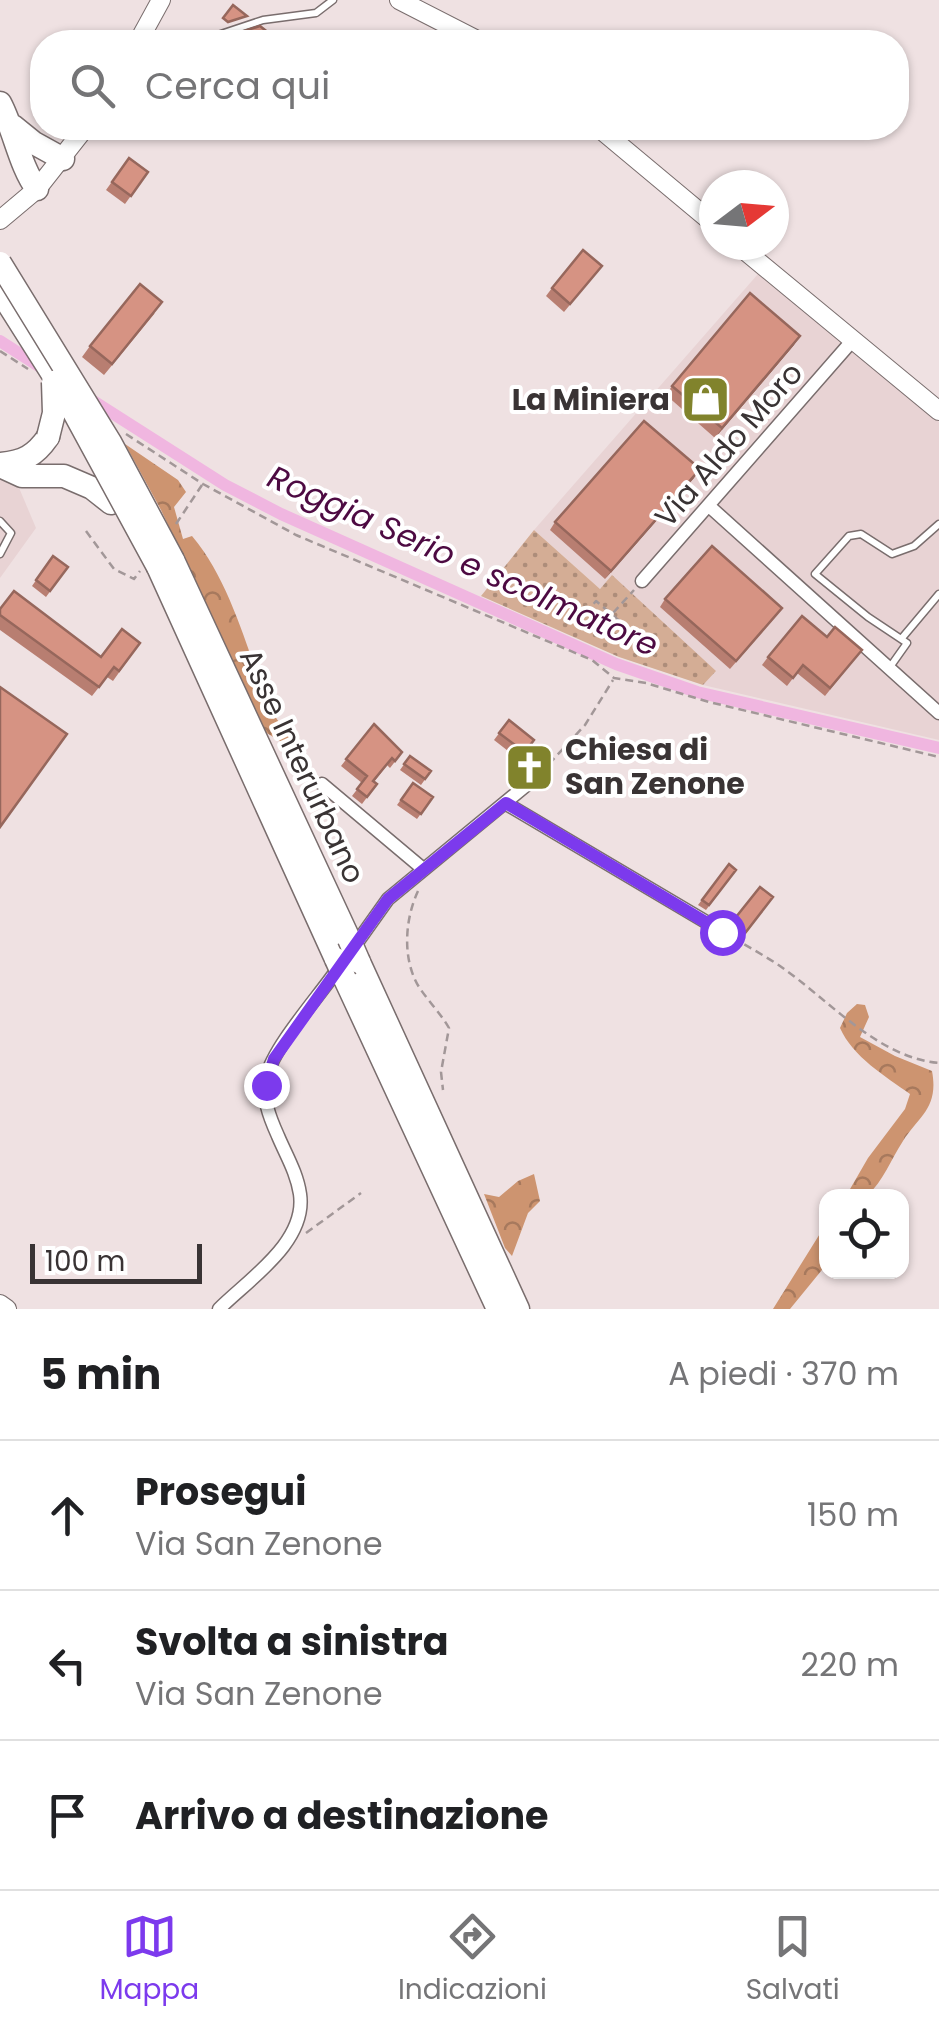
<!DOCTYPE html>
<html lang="it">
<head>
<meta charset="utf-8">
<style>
	body { margin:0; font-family:Poppins,sans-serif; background:#f6f6f6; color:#202124 }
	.controls { position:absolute; right:30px; bottom:30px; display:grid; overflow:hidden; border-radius:20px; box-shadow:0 2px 8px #0004 }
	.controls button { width:90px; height:90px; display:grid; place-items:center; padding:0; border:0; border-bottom:2px solid #e0e0e0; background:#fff; color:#202124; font:50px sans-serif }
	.compass { position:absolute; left:699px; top:170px; width:90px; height:90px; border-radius:50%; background:#fff; box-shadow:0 2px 8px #0004; rotate:74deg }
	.scale { position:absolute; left:30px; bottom:25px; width:172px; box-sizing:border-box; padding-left:10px; border:5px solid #393334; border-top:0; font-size:28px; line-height:35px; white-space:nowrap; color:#393334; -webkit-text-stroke:8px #fff; paint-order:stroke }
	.stop { position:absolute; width:30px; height:30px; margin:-22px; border:8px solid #7c3aed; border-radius:50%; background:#fff }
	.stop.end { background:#7c3aed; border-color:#fff; box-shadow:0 2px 10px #0008 }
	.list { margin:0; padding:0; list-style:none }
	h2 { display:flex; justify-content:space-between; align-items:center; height:130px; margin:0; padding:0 40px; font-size:42px }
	h2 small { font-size:32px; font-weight:400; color:#757577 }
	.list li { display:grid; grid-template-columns:65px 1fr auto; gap:30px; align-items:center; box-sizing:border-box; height:150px; padding:0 40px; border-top:2px solid #e0e0e0 }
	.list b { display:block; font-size:38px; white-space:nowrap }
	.list p { margin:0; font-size:32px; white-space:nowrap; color:#757577 }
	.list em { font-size:32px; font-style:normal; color:#757577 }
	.icon { flex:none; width:55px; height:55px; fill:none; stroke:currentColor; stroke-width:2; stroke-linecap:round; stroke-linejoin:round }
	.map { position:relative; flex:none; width:939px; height:1309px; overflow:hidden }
	.search { position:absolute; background:#fff; box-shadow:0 2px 8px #0004; left:30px; right:30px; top:30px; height:110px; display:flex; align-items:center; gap:25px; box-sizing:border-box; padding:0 35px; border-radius:40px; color:#757577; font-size:38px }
	.sheet { height:580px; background:#fff }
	nav { display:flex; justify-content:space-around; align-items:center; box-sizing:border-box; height:140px; border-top:2px solid #e0e0e0; background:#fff; font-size:28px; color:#757577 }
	nav a { display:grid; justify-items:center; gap:5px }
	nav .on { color:#7c3aed }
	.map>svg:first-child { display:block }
	.built { fill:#e8d3d4 }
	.forest { fill:url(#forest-crowns) }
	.park { fill:url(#park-dots) }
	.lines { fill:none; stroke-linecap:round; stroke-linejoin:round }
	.canal { stroke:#f0b6e0; stroke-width:12 }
	.lane-casing { stroke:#796d6d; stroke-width:9 }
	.street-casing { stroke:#796d6d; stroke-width:15 }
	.secondary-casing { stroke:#796d6d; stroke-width:20 }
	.highway-casing { stroke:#796d6d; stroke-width:25 }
	.path { stroke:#a29798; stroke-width:2.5; stroke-dasharray:8 5; stroke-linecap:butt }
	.lane { stroke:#fff; stroke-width:6 }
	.street { stroke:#fff; stroke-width:12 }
	.secondary { stroke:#fff; stroke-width:18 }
	.highway { stroke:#fff; stroke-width:22 }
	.highway-bridge-casing { stroke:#796d6d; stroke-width:25; stroke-linecap:butt }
	.highway-bridge { stroke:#fff; stroke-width:22 }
	.wall { fill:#b87e71 }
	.shaded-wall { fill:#96675c }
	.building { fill:#d69383; stroke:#96675c; stroke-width:2.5 }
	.route { stroke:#7c3aed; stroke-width:12 }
	.labels { text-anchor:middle; stroke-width:8; stroke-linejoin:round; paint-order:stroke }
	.poi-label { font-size:30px; font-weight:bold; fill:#393334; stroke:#fff; text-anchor:end }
	.street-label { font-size:30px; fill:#393334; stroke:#fff }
	.water-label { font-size:32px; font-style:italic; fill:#4d0a42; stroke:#fff }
</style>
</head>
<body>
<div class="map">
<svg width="939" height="1309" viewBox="0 0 939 1309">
	<defs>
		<pattern id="forest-crowns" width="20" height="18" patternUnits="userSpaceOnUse" patternTransform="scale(2.5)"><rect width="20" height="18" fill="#cd9470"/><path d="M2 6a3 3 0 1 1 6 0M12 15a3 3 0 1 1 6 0" fill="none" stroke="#a7795d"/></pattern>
		<pattern id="park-dots" width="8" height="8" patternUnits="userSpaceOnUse" patternTransform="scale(2.5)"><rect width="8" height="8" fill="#d4ad95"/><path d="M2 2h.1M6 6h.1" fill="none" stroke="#ad8d7a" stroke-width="1.8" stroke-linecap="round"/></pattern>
	</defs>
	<rect width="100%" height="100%" fill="#efe1e2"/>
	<path class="built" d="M758 274 939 422V740L703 685 715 671 612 576 600 589 534 530Z
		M0 455 6 457 36 528 0 578Z"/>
	<path class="forest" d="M125 444 178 480 186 492 174 507 183 539 192 536C233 585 246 651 271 708 278 724 289 733 293 749L265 732 161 510Z
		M857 1004 865 1005 869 1017 860 1037 895 1056 932 1071C939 1108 919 1116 903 1141 890 1161 884 1180 867 1196H846L868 1158 905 1109 910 1094C885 1076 853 1057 840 1028L847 1013Z
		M534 1174 540 1201 528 1213 512 1256 505 1248 484 1194 499 1197 518 1181Z
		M826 1224V1265L790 1309H773Z"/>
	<path class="park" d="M534 530 600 589 612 575 716 671 703 685 619 657 481 596Z"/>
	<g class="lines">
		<path class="canal" d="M0 341 45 370
			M87 397 225 485 281 514 616 664 697 692 939 748"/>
		<defs>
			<path id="lane" d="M197 42 263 20 316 13 333 0
				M0 521 11 533 0 554
				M902 638 939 594
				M890 667 907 643 868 617 815 574 849 536 861 534 892 554 914 546 939 524"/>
			<path id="street" d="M709 506 939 713
				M642 581 852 341
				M322 784 422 868
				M505 803 723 932
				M351 951 388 899 541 773
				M219 1309C249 1279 307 1242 300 1194 297 1173 286 1155 278 1136 269 1116 262 1099 267 1076 273 1047 321 994 339 967"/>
			<path id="secondary" d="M399 0 481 42
				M138 42 161 0
				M599 128 714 224
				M0 220 37 189 85 128
				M738 245 939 411
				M0 1304 7 1309"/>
			<path id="highway" d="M0 103C14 129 20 167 37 189
				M13 126 34 143 63 159
				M0 291 52 373
				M0 464C23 462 35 456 48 437
				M0 466 22 476H64L92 488 111 503
				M173 560 349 939
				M158 567 336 959
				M359 962 518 1309
				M345 979 498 1309"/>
		</defs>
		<use href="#lane" class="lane-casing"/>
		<use href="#street" class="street-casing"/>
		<use href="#secondary" class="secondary-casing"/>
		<use href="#highway" class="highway-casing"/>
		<path class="path" d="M0 351 28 369
			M126 434 203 484 296 535 592 660 614 678 646 683 709 702 939 757
			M176 524 202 485
			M86 531 114 569 134 579 140 571
			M554 591 585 614 596 601 648 645
			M613 613 634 590
			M549 764 585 725 613 680
			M418 891C404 921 402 963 421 990 430 1003 441 1014 449 1028L441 1072 443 1090
			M733 938C749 947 765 956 780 966 828 999 878 1058 939 1063
			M306 1233 361 1193"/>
		<use href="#lane" class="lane"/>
		<use href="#street" class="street"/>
		<use href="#secondary" class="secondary"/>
		<use href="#highway" class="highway"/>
		<defs>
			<path id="highway-bridge" d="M0 263 110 442 173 560
				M57 381 158 567
				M48 437 54 413 53 382
				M349 939 359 962
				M336 959 345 979"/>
		</defs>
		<use href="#highway-bridge" class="highway-bridge-casing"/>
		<use href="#highway-bridge" class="highway-bridge"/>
	</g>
	<path class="wall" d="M241 32 280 42H249L239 35Z
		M129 158 148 172 125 204 106 190Z
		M602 266 564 312 546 296 552 288Z
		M155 313 104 375 82 357 90 346Z
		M794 345 715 438 666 395 672 386Z
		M694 478 605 579 550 530 555 522Z
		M53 556 68 567 46 597 32 586Z
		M665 599 776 616 730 669 660 607Z
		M0 609 101 657 140 643 113 681 107 677 92 696 0 630Z
		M827 637 862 650 825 696 797 673 787 686 762 665 768 657Z
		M509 720 531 744 548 756 543 763 535 765 523 775 516 771 522 762 494 740Z
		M374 724 397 759 390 768 387 765 374 782 377 784 362 804 352 796 362 783 341 766Z
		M410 756 431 771 421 785 400 770Z
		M413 783 433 797 417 819 397 805Z
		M729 864 736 870 706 910 698 905Z
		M760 887 773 897 741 940 733 934 730 926Z"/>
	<path class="shaded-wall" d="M800 336 794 345 715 438 722 428Z
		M700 469 694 478 605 579 611 571Z
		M548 756 543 763 535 765 523 775 528 768 541 757Z"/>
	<path class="building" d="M233 5 247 16 228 22 223 18Z
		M260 26 280 42H254L241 32Z
		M129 158 148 172 131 196 112 182Z
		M583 250 602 266 570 304 552 288Z
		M140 284 162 302 112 364 90 346Z
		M750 293 800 336 722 428 672 386Z
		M644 421 700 469 611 571 555 522Z
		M712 546 782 608 736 661 665 599Z
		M53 556 68 567 50 591 36 580Z
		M14 591 101 657 122 629 140 643 119 671 114 667 99 687 0 615V609Z
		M802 616 827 637 835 627 862 650 830 688 803 665 793 678 768 657Z
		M0 687 67 734 0 827Z
		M509 720 534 740 531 744 548 756 541 757 528 768 521 763 527 754 499 733Z
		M374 724 402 752 395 761 392 758 373 781 377 784 367 797 357 789 367 776 346 759Z
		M410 756 431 771 425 779 404 764Z
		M413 783 433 797 421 814 401 800Z
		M729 864 736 870 709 905 702 900Z
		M760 887 773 897 746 932 738 925 736 917Z"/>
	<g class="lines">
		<path class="route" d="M266 1085 274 1059 388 899 506 803 722 932"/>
	</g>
	<defs>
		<symbol id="shop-square" viewBox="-11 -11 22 22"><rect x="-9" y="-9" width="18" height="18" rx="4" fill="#81832c" stroke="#fff"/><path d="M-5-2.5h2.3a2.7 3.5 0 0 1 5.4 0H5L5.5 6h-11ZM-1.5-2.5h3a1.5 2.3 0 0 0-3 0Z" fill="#fff"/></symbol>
		<symbol id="church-square" viewBox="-11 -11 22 22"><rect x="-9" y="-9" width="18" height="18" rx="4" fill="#81832c" stroke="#fff"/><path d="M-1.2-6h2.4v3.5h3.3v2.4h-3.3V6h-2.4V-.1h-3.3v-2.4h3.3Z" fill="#fff"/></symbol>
	</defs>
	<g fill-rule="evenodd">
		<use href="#shop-square" x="678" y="372" width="55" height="55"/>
		<use href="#church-square" x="502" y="740" width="55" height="55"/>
	</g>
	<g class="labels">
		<g class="poi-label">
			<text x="670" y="410">La Miniera</text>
			<text x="565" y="760" text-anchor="start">Chiesa di<tspan x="565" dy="34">San Zenone</tspan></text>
		</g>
		<g class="street-label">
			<text transform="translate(729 445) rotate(-49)" y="10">Via Aldo Moro</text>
			<text transform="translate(302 766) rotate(65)" y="10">Asse Interurbano</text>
		</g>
		<g class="water-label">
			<text transform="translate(463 561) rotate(24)" y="11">Roggia Serio e scolmatore</text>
		</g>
	</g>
</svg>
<div class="controls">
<button><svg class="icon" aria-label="locate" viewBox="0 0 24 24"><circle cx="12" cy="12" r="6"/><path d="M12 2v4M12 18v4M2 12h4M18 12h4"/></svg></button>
</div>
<svg class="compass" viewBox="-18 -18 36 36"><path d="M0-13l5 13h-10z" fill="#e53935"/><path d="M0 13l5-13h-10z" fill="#757577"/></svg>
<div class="scale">100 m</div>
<div class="stop" style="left:722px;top:932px"></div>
<div class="stop end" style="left:266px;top:1085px"></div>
<div class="search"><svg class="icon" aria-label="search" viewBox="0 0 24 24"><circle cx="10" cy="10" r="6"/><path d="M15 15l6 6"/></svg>Cerca qui</div>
</div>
<section class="sheet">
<h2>5 min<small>A piedi · 370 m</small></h2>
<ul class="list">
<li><svg class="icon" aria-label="ahead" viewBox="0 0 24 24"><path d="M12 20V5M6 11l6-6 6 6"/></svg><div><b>Prosegui</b><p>Via San Zenone</p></div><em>150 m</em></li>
<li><svg class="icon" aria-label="left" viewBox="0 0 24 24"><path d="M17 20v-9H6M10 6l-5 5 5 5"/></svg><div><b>Svolta a sinistra</b><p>Via San Zenone</p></div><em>220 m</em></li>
<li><svg class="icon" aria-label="arrive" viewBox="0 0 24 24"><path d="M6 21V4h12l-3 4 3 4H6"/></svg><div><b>Arrivo a destinazione</b></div></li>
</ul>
</section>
<nav>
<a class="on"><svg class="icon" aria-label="map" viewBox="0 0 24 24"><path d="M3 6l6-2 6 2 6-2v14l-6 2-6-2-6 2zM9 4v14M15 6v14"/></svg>Mappa</a>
<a><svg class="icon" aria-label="directions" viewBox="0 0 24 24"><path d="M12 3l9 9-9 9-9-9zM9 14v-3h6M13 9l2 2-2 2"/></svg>Indicazioni</a>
<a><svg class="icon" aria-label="saved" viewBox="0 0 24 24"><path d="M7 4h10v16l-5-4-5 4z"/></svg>Salvati</a>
</nav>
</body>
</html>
